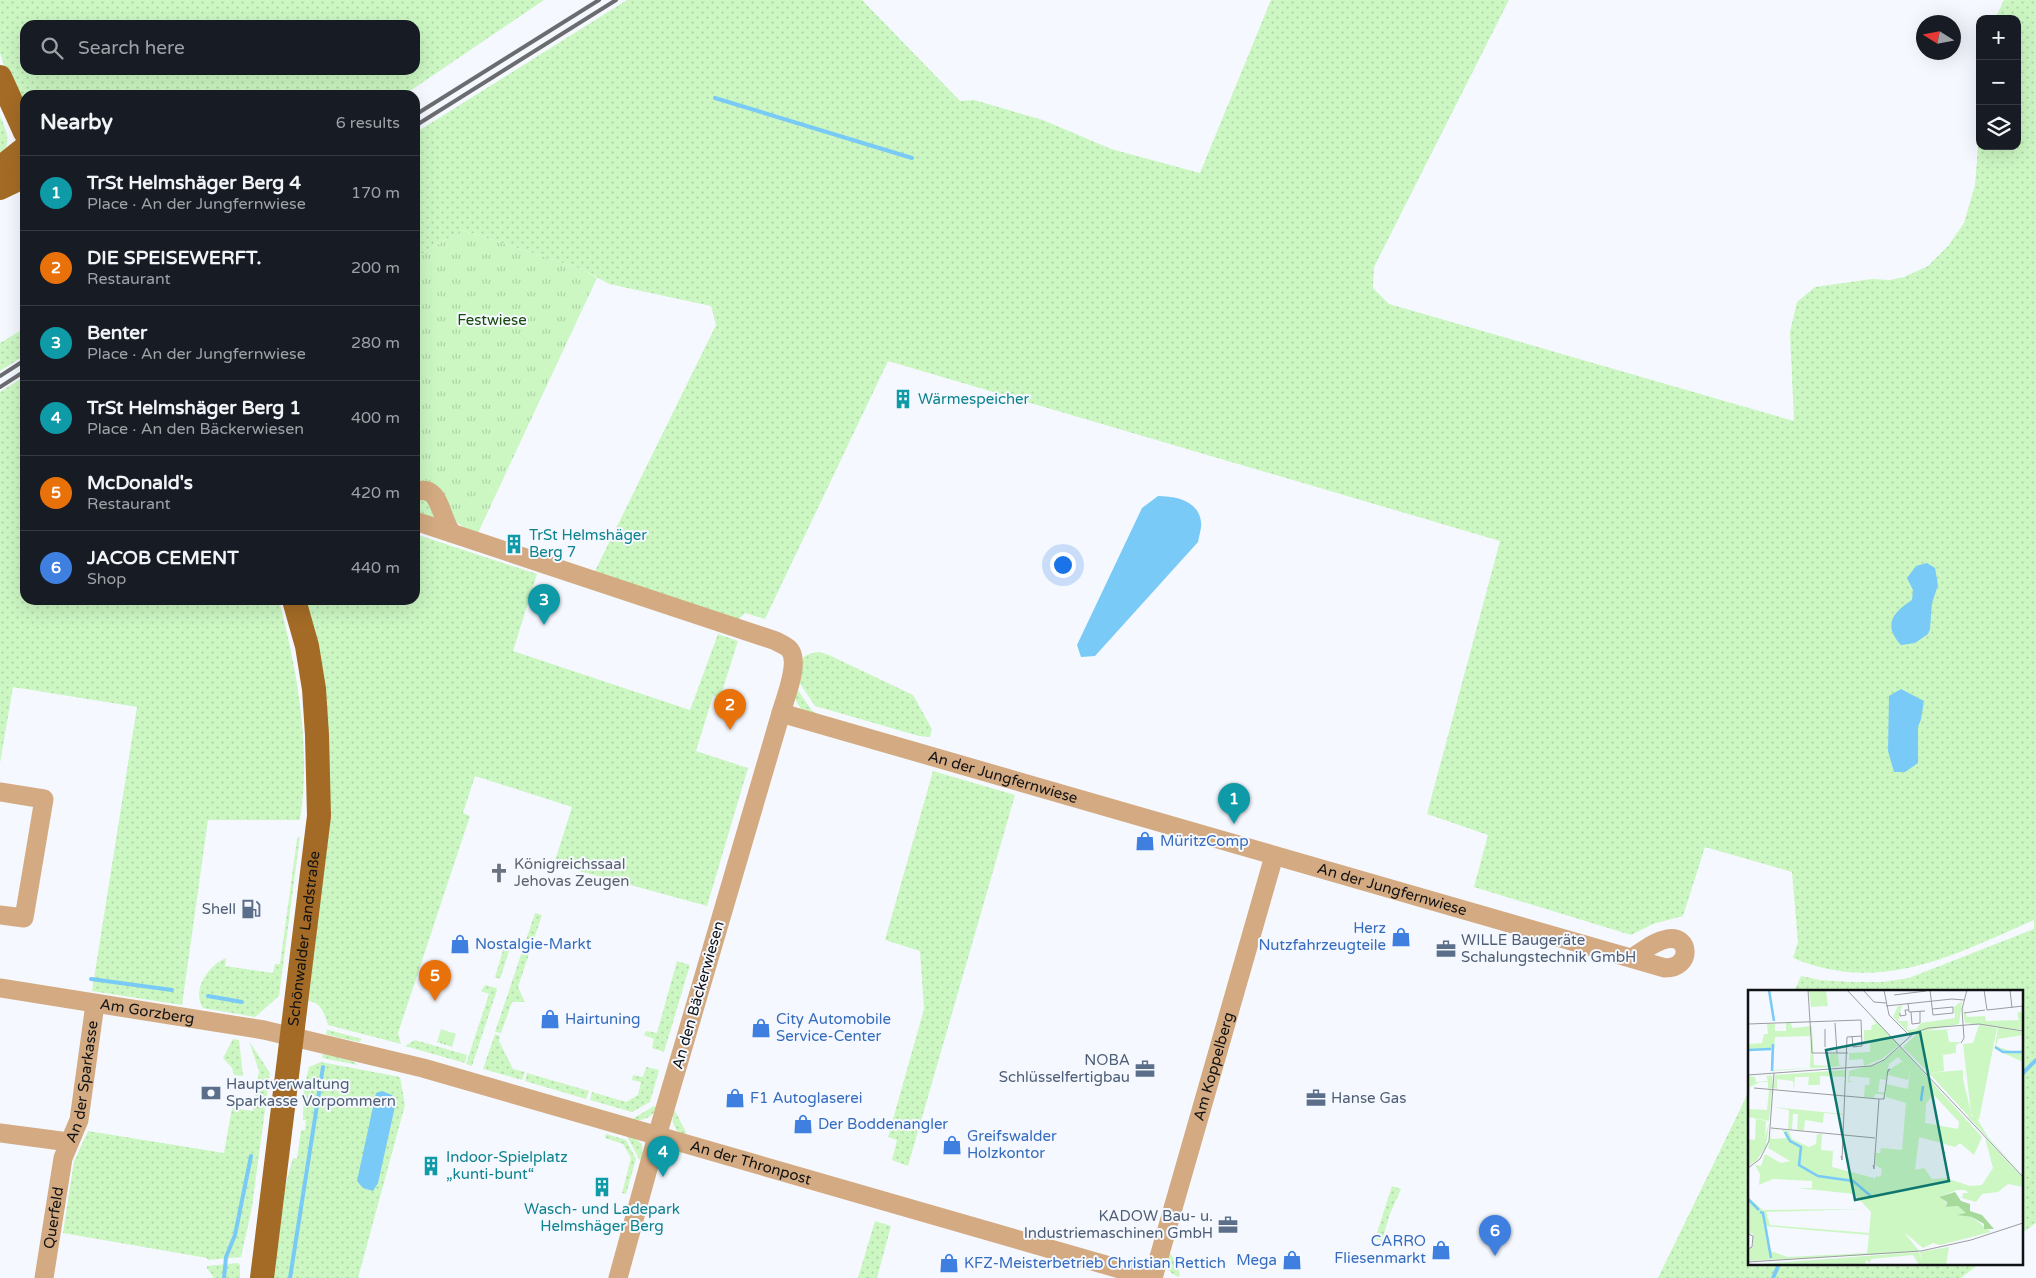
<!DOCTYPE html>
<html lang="en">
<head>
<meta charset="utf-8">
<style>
	body { margin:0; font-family:"Varela Round",sans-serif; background:#242831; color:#f1f3f6 }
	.controls { position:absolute; right:15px; top:15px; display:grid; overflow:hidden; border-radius:10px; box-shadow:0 5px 20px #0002 }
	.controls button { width:45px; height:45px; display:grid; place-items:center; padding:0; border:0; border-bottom:1px solid #363941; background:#171b24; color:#f1f3f6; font:25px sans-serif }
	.compass { position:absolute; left:1916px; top:15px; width:45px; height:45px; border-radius:50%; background:#171b24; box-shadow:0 5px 20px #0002; rotate:281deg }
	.you { position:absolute; left:1062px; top:564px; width:18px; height:18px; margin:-12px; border:4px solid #fff; border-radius:50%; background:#1a73e8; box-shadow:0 0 0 8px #1a73e833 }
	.badge { display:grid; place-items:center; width:32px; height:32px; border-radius:50%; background:#b45309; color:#fff; font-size:16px; font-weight:700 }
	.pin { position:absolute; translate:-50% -41px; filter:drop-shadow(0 1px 2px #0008) }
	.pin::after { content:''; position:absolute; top:26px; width:18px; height:15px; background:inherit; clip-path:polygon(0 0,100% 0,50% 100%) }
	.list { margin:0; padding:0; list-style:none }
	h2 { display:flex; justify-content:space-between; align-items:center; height:65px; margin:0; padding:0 20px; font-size:21px }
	h2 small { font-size:16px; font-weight:400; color:#9ea1a6 }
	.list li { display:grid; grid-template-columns:32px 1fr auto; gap:15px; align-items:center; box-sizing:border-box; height:75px; padding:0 20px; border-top:1px solid #363941 }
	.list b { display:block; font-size:19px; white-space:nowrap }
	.list p { margin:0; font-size:16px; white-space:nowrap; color:#9ea1a6 }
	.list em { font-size:16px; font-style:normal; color:#9ea1a6 }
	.icon { flex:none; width:28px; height:28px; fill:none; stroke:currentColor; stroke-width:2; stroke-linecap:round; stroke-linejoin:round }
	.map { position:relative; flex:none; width:2036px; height:1278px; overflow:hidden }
	.search { position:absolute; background:#171b24; box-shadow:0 5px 20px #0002; left:20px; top:20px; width:400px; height:55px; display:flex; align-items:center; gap:12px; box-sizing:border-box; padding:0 18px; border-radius:15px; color:#9ea1a6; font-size:19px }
	.panel { position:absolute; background:#171b24; box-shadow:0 5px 20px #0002; left:20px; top:90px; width:400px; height:515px; border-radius:15px }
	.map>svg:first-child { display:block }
	.grass { fill:url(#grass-dots); fill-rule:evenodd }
	.park { fill:url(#park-tufts) }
	.water { fill:#79caf7 }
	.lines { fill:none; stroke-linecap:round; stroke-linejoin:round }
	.stream { stroke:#79caf7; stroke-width:4 }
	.minor { stroke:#d3aa81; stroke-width:19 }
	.major { stroke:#a46b26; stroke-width:24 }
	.rail { stroke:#6a6c70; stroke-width:4 }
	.labels { text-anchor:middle; stroke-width:4; stroke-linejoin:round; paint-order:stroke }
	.park-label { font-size:15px; fill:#17490b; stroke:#f5f8fe }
	.culture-label { font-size:15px; fill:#0d838f; stroke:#f5f8fe; text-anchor:start }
	.street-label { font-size:15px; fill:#111214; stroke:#f5f8fe }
	.shop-label { font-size:15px; fill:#366cbe; stroke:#f5f8fe; text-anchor:start }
	.worship-label { font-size:15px; fill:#5b616d; stroke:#f5f8fe; text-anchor:start }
	.service-label { font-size:15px; fill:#4e5e75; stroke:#f5f8fe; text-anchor:end }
	.inset-river { fill:none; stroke:#79caf7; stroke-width:2.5 }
	.inset-road { fill:none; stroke:#9a9ca0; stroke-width:1 }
	.view { fill:#0f766e; fill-opacity:0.15; stroke:#0f766e; stroke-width:2.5 }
	.inset-edge { fill:none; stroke:#111214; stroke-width:2.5 }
</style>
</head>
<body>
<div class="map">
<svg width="2036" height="1278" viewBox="0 0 2036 1278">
	<defs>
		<pattern id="grass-dots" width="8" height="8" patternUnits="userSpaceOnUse" patternTransform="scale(1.25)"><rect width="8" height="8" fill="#ccf7c3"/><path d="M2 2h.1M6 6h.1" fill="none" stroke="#aed3a7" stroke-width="1.8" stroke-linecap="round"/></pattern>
		<pattern id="park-tufts" width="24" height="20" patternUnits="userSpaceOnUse" patternTransform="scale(1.25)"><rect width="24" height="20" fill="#ccf7c3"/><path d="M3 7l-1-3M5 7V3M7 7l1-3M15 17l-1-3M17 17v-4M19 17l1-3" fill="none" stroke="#aed3a7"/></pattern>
	</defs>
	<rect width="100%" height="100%" fill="#f5f8fe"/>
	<path class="grass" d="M0 0H544L404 95H25V117L13 92 0 53ZM25 25H415V70H25Z
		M627 0H862L960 101 974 100 1043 120 1111 149 1200 173 1271 0H1509L1374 267 1373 288 1389 304 1794 421 1790 332 1797 302 1815 287 1872 279 1890 280 1904 277 1928 266 1948 246 1964 223 1975 185 1980 121V146H2017V19H1995L2004 0H2036V1223L2022 1233V992H1794L1801 976 1820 980 1851 982H1882L1909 978 2034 929V920C1954 955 1881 995 1793 958L1798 942 1792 872 1705 847 1683 916 1653 924 1631 935 1474 887 1488 835 1427 814 1500 541 888 361 765 619 745 613 739 619 594 573 716 325 711 306 609 284 584 270 462 230 415 258V133Z
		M0 116C6 130 13 143 0 156Z
		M25 328V355L0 371V343Z
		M25 376V600H278L281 608C298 677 311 749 300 820H208L182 1005 92 991 137 707 13 687 0 763V392Z
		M427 497 434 517 432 518 415 510 416 500Z
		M415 534 537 574 513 651 690 710 718 634 738 641 720 698 713 696 696 751 748 768 707 906 554 864 572 807 475 776 463 813 470 816 398 1033 401 1044 328 1025C324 1013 322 1003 308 1001L316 933 300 600H415Z
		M819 652 829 655 913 695 932 729 930 737 919 736 815 706 801 685 796 681C800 663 798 654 819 652Z
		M794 689 798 690 812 711 815 712 814 716C801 711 794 704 794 689Z
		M933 771 1015 795 908 1166 892 1160 897 1140 888 1137 924 1009 920 951 885 940Z
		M300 836 279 996 255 1017 203 1008C191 990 209 965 226 958L225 966 273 973 275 964H280L297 839Z
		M535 913 542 915 518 987 525 1002H512L501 1033 495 1032Z
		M505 944 510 948 500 979 495 977Z
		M677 961 690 965 664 1052 652 1048 654 1039 644 1035 646 1031 657 1033Z
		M485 985 496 988 497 990 472 1066 466 1064 489 994 481 991Z
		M327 1030H329L362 1039 359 1042 328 1035 326 1034Z
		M495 1034 500 1036 499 1041 513 1069 525 1072 522 1080 483 1069Z
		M233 1039 239 1040 243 1076 234 1075 232 1068 223 1058Z
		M415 1040 467 1055 465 1063 405 1046Z
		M249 1041 270 1073 252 1207 241 1257 208 1260 207 1258 63 1233 74 1161 88 1131 224 1153 232 1108 253 1111 259 1071Z
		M323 1054C334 1056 349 1057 358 1065L322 1058Z
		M321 1062 400 1077 405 1105 358 1278H269L282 1198 293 1158 297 1159 301 1130H305L306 1120H303L304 1088 309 1067Z
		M646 1067 659 1070 650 1102 632 1112 590 1100 592 1092 626 1102 638 1095 641 1082 632 1080 633 1075 643 1077Z
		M527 1073 589 1091 586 1099 525 1081Z
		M1750 1089V1264H1979L1961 1278H1658Z
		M654 1106 658 1107C652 1117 645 1121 633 1120L634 1118Z
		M673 1111H675L686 1132 685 1136C674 1131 671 1122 673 1111Z
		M606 1134 626 1140 636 1159 626 1194 622 1193 631 1158 623 1144 605 1138Z
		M629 1134 642 1144 643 1160 639 1159 628 1138Z
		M670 1148 682 1149 681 1154 660 1165 655 1164 661 1151Z
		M1392 1186 1401 1189 1389 1216 1382 1241 1375 1239Z
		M875 1221 891 1226 877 1278H858Z
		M1166 1253 1171 1254 1180 1273 1179 1277C1167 1273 1165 1264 1166 1253Z
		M238 1263 240 1265V1278H214L207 1268V1266Z"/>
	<path class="park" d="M462 230 584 270 597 278 477 535C455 525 434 502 415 486V258Z
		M441 1029 456 1034 452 1047 437 1042Z"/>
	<path class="water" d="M1158 496C1176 496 1199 501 1201 522 1202 528 1199 536 1198 542L1095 656 1081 657 1077 645 1142 508Z
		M1927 563 1935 568 1938 585 1932 603 1930 629 1928 634 1915 643 1901 645C1883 625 1892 613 1912 600L1913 590 1907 578 1916 566Z
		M1901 689 1924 701 1921 719 1918 727V763L1905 772H1894L1888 751 1889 696Z
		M382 1091 392 1095 396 1102 378 1183 373 1191 363 1188 357 1181 376 1093Z"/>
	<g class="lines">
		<path class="stream" d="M715 98 912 158
			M91 979 172 990
			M208 996 242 1002
			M2022 1074 2036 1060
			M224 1278 226 1257 235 1235 251 1156
			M290 1278 323 1067
			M1773 1278 1779 1264"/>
		<g class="minor">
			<path d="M415 492C441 482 440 519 452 533"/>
			<path d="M415 521 776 641C781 644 787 646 790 650 800 663 785 698 781 713L657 1136 618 1278"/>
			<path id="s1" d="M781 713 1665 968C1693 968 1690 934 1667 939 1655 941 1643 951 1632 958"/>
			<path d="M0 792 44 799 24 918 0 915"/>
			<path id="s2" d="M0 988 264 1030 423 1068 1151 1278"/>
			<path d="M0 1133 69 1142"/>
			<path id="s3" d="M44 1278 63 1158 79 1120 95 1004"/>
			<path id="s4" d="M1153 1278 1274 856"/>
		</g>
		<g class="major">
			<path d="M0 77 25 132"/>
			<path d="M0 168 25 148"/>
			<path d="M0 188 25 176"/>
			<path id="s5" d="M262 1278 319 816 317 735 314 689 307 646 294 600"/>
		</g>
		<path class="rail" d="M415 115 599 0
			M415 126 616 0
			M0 376 25 360
			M0 387 25 371"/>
	</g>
	<defs>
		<symbol id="building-bare" viewBox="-9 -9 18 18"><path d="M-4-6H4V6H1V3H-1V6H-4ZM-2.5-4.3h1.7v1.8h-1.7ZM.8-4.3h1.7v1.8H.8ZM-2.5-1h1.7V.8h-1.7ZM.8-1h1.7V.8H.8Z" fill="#0f9aa8" stroke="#f5f8fe" stroke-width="2.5" paint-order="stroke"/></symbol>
		<symbol id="shop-bare" viewBox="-9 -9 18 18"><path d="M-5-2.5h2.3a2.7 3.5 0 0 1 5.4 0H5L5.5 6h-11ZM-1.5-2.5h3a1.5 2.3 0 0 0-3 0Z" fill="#3f7fe0" stroke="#f5f8fe" stroke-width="2.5" paint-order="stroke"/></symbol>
		<symbol id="church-bare" viewBox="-9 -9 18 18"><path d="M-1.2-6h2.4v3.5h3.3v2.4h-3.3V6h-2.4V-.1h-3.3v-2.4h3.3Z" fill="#6b7280" stroke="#f5f8fe" stroke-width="2.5" paint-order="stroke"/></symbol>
		<symbol id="fuel-bare" viewBox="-9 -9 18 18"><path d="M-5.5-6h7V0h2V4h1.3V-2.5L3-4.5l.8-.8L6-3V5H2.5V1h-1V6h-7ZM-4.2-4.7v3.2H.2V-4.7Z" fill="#5c6f8a" stroke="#f5f8fe" stroke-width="2.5" paint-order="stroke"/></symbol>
		<symbol id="office-bare" viewBox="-9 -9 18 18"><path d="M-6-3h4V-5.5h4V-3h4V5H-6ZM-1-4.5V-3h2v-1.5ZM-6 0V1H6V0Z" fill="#5c6f8a" stroke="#f5f8fe" stroke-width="2.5" paint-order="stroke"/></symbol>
		<symbol id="bank-bare" viewBox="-9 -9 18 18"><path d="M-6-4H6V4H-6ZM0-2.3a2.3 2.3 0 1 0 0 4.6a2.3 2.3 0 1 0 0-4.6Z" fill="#5c6f8a" stroke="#f5f8fe" stroke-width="2.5" paint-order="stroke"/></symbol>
	</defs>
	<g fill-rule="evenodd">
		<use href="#building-bare" x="889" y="385" width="28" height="28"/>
		<use href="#building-bare" x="500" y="530" width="28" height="28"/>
		<use href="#shop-bare" x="1131" y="827" width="28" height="28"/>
		<use href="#church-bare" x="485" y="859" width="28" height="28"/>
		<use href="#fuel-bare" x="237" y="895" width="28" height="28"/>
		<use href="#shop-bare" x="1387" y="923" width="28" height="28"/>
		<use href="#shop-bare" x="446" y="930" width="28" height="28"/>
		<use href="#office-bare" x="1432" y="935" width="28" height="28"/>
		<use href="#shop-bare" x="536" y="1005" width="28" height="28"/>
		<use href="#shop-bare" x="747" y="1014" width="28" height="28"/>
		<use href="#office-bare" x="1131" y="1055" width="28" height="28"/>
		<use href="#bank-bare" x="197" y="1079" width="28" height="28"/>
		<use href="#shop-bare" x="721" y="1084" width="28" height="28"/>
		<use href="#office-bare" x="1302" y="1084" width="28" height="28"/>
		<use href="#shop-bare" x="789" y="1110" width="28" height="28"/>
		<use href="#shop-bare" x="938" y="1131" width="28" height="28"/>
		<use href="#building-bare" x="417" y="1152" width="28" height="28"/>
		<use href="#building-bare" x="588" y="1173" width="28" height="28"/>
		<use href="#office-bare" x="1214" y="1211" width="28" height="28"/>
		<use href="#shop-bare" x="1427" y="1236" width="28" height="28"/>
		<use href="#shop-bare" x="1278" y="1246" width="28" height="28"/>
		<use href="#shop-bare" x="935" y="1249" width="28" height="28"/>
	</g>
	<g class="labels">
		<g class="park-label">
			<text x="492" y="325">Festwiese</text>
		</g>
		<g class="culture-label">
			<text x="918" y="404">Wärmespeicher</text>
			<text x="529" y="540">TrSt Helmshäger<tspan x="529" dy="17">Berg 7</tspan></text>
			<text x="446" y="1162">Indoor-Spielplatz<tspan x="446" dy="17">„kunti-bunt“</tspan></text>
			<text x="602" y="1214" text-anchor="middle">Wasch- und Ladepark<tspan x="602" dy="17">Helmshäger Berg</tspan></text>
		</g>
		<g class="street-label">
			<text dy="5" stroke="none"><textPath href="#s1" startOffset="231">An der Jungfernwiese</textPath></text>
			<text dy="5" stroke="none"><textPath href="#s1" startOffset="636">An der Jungfernwiese</textPath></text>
			<text dy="5" stroke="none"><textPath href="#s5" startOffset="342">Schönwalder Landstraße</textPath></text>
			<text transform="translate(698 995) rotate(-74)" y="5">An den Bäckerwiesen</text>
			<text dy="5" stroke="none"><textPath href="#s2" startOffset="149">Am Gorzberg</textPath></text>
			<text dy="5" stroke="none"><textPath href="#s4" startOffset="220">Am Koppelberg</textPath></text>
			<text dy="5" stroke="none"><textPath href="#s3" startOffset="201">An der Sparkasse</textPath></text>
			<text dy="5" stroke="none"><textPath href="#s2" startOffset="772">An der Thronpost</textPath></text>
			<text dy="5" stroke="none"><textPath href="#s3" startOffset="61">Querfeld</textPath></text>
		</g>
		<g class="shop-label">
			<text x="1160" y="846">MüritzComp</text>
			<text x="1386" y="933" text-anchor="end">Herz<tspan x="1386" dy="17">Nutzfahrzeugteile</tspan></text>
			<text x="475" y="949">Nostalgie-Markt</text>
			<text x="565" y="1024">Hairtuning</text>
			<text x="776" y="1024">City Automobile<tspan x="776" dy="17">Service-Center</tspan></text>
			<text x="750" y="1103">F1 Autoglaserei</text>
			<text x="818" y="1129">Der Boddenangler</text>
			<text x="967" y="1141">Greifswalder<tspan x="967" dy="17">Holzkontor</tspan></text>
			<text x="1426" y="1246" text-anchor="end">CARRO<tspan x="1426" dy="17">Fliesenmarkt</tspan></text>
			<text x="1277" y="1265" text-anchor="end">Mega</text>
			<text x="964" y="1268">KFZ-Meisterbetrieb Christian Rettich</text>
		</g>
		<g class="worship-label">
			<text x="514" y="869">Königreichssaal<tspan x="514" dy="17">Jehovas Zeugen</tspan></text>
		</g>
		<g class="service-label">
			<text x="236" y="914">Shell</text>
			<text x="1461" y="945" text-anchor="start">WILLE Baugeräte<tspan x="1461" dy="17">Schalungstechnik GmbH</tspan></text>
			<text x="1130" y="1065">NOBA<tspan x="1130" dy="17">Schlüsselfertigbau</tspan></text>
			<text x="226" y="1089" text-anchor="start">Hauptverwaltung<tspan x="226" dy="17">Sparkasse Vorpommern</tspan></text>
			<text x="1331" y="1103" text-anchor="start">Hanse Gas</text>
			<text x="1213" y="1221">KADOW Bau- u.<tspan x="1213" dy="17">Industriemaschinen GmbH</tspan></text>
		</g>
	</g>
	<g transform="translate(1748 990)">
		<rect width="275" height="275" fill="#f5f8fe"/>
		<path d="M214 11 211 34 162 44 145 27 150 16 154 15 150 31H160L159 40 168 39 173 33 207 28 206 17ZM215 18 219 27 237 26 238 31 271 30 269 23 275 21V40L217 33ZM123 26 151 55 134 69 116 76 115 69 101 70V63L122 62V53H116V40H123L124 35 128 34ZM38 33H43L44 38 64 36 66 75 81 76 82 64H90L91 75 94 76 23 81 24 60H0V54L14 53 16 44H20L19 34H27V41H38ZM63 46 62 78 25 80 27 47ZM250 37 275 42V45L250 49 248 56 265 62 275 61V72L249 60 247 57ZM207 39 199 40 201 52H213L208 55V63L195 65 196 81 181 83 155 57 172 41ZM152 57 234 147 226 165 212 153 207 157 171 147 167 180 176 178 184 189 198 188 222 196 234 195 245 178 237 148 275 188V197L260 194 250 202 234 204 228 212 214 208 215 203H221L217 200H209L191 207 198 212V217L210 216 218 223 217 226 209 225 224 227 243 242 192 255 185 253 175 258 156 242 171 261 152 263 0 271V259L5 257V244L0 243V207L15 220 118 219 18 222 22 235 121 243 123 222 106 204 50 198H64V191L25 189 11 195 12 184 7 175 13 176 17 164 33 173 42 171 20 158 24 141 25 140H28L24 141 23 149 39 148 34 140 41 141 44 149 61 157 68 154 69 144H74L73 160 85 161 84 177 126 188 127 191V187L133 186 134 179 127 175 128 163H132L133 158 154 160 158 113 138 107V94L160 99 162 79 150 67 141 74 138 90 132 89 130 102H136V108L134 109 136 105 131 104H127L126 108 116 107 117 95H121L122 88 102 86 101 91 107 92H100L101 81 132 73ZM185 104 211 132 210 139 177 133 178 114ZM16 236 121 245 119 263 40 267 23 261ZM97 80V87L72 86V95H60L61 87H47L46 101 45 91 29 89V99L26 98 27 85ZM24 85 25 98 20 99V92H12L2 97 0 118V86L7 87 8 92 20 91 18 86ZM21 100H24L21 131 0 127V119L19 120ZM25 117 95 124V125L76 123 75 133 57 130 56 140H49L50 124H45L44 139H40L41 120ZM223 125 228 127 240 147 275 186 220 127ZM21 132 18 156 9 170 0 176V149L7 150V145L17 148ZM201 257 198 275H171L165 265 123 269 122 273 118 270 117 275H0L171 262 174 271 172 262Z" fill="#ccf7c3" fill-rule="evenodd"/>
		<path d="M207 202 213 211 222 214V221L234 225 246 239H236V234L224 227 209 225 218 223 210 216 198 217 199 212 191 207Z" fill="#a5da9b"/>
		<path d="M155 71 162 79 160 90 140 85 142 79Z" fill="#ccf7c3"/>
		<path d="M61 0H78L80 16 63 17ZM231 35 249 38 231 130 223 124 221 127 181 83 215 80V89L223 123 215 54 225 53ZM8 129 18 131 17 148 7 145Z" fill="#ccf7c3"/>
		<path class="inset-river" d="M21 0 26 31M247 57 255 62H275M0 60 23 59M24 81 25 54M173 111 175 96M37 142 42 151 53 157 51 175 70 186 105 191 124 207M0 209 11 220M12 222 15 223 23 268"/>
		<path class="inset-road" d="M60 0 64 63H100M99 0 275 187M115 0 126 12 138 13M136 0 141 25 162 46M182 0 185 25 205 23V17L184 19M236 0 239 20 275 16M262 0 264 18M146 5 178 1M160 13 161 22 177 21M138 16 204 9 216 10M163 22 164 34 172 33V21M152 23V26L158 25 157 20H161M216 23 237 20M87 33 89 63M0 34 113 30 114 56 105 57 104 46M77 39V57M213 53 216 48 214 19 219 0M0 85 123 76 136 70 166 43 180 38 231 34 275 41M6 98 131 109M131 109H136L140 80 142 79 139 83M23 138 127 148M93 166 94 170 99 47 114 46M125 175 126 179 131 109M0 178 12 169 21 151 26 83M0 244 5 246 4 257 0 259M0 272 173 261 223 250 275 233"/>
		<path class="view" d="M172 42 201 191 107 210 78 60Z"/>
		<rect width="275" height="275" class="inset-edge"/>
	</g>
</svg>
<div class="controls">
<button>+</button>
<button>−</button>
<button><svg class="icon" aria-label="layers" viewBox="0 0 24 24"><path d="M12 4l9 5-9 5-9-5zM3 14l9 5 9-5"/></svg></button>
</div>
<svg class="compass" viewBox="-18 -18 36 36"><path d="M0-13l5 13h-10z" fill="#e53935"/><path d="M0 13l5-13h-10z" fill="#9ea1a6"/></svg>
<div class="you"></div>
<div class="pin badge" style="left:1234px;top:824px;background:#0f9aa8">1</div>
<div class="pin badge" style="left:730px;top:730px;background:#e8710a">2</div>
<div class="pin badge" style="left:544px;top:625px;background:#0f9aa8">3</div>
<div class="pin badge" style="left:663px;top:1177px;background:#0f9aa8">4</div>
<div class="pin badge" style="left:435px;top:1001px;background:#e8710a">5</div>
<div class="pin badge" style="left:1495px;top:1256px;background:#3f7fe0">6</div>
<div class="search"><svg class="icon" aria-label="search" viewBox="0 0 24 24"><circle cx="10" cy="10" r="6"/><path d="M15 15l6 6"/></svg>Search here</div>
<section class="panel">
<h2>Nearby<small>6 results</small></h2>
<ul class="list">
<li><span class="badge" style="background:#0f9aa8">1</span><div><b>TrSt Helmshäger Berg 4</b><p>Place · An der Jungfernwiese</p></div><em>170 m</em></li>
<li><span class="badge" style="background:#e8710a">2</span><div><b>DIE SPEISEWERFT.</b><p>Restaurant</p></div><em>200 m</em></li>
<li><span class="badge" style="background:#0f9aa8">3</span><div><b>Benter</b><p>Place · An der Jungfernwiese</p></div><em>280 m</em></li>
<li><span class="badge" style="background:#0f9aa8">4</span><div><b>TrSt Helmshäger Berg 1</b><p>Place · An den Bäckerwiesen</p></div><em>400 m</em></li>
<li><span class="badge" style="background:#e8710a">5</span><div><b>McDonald's</b><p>Restaurant</p></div><em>420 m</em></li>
<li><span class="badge" style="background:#3f7fe0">6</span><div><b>JACOB CEMENT</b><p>Shop</p></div><em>440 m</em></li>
</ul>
</section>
</div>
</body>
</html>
